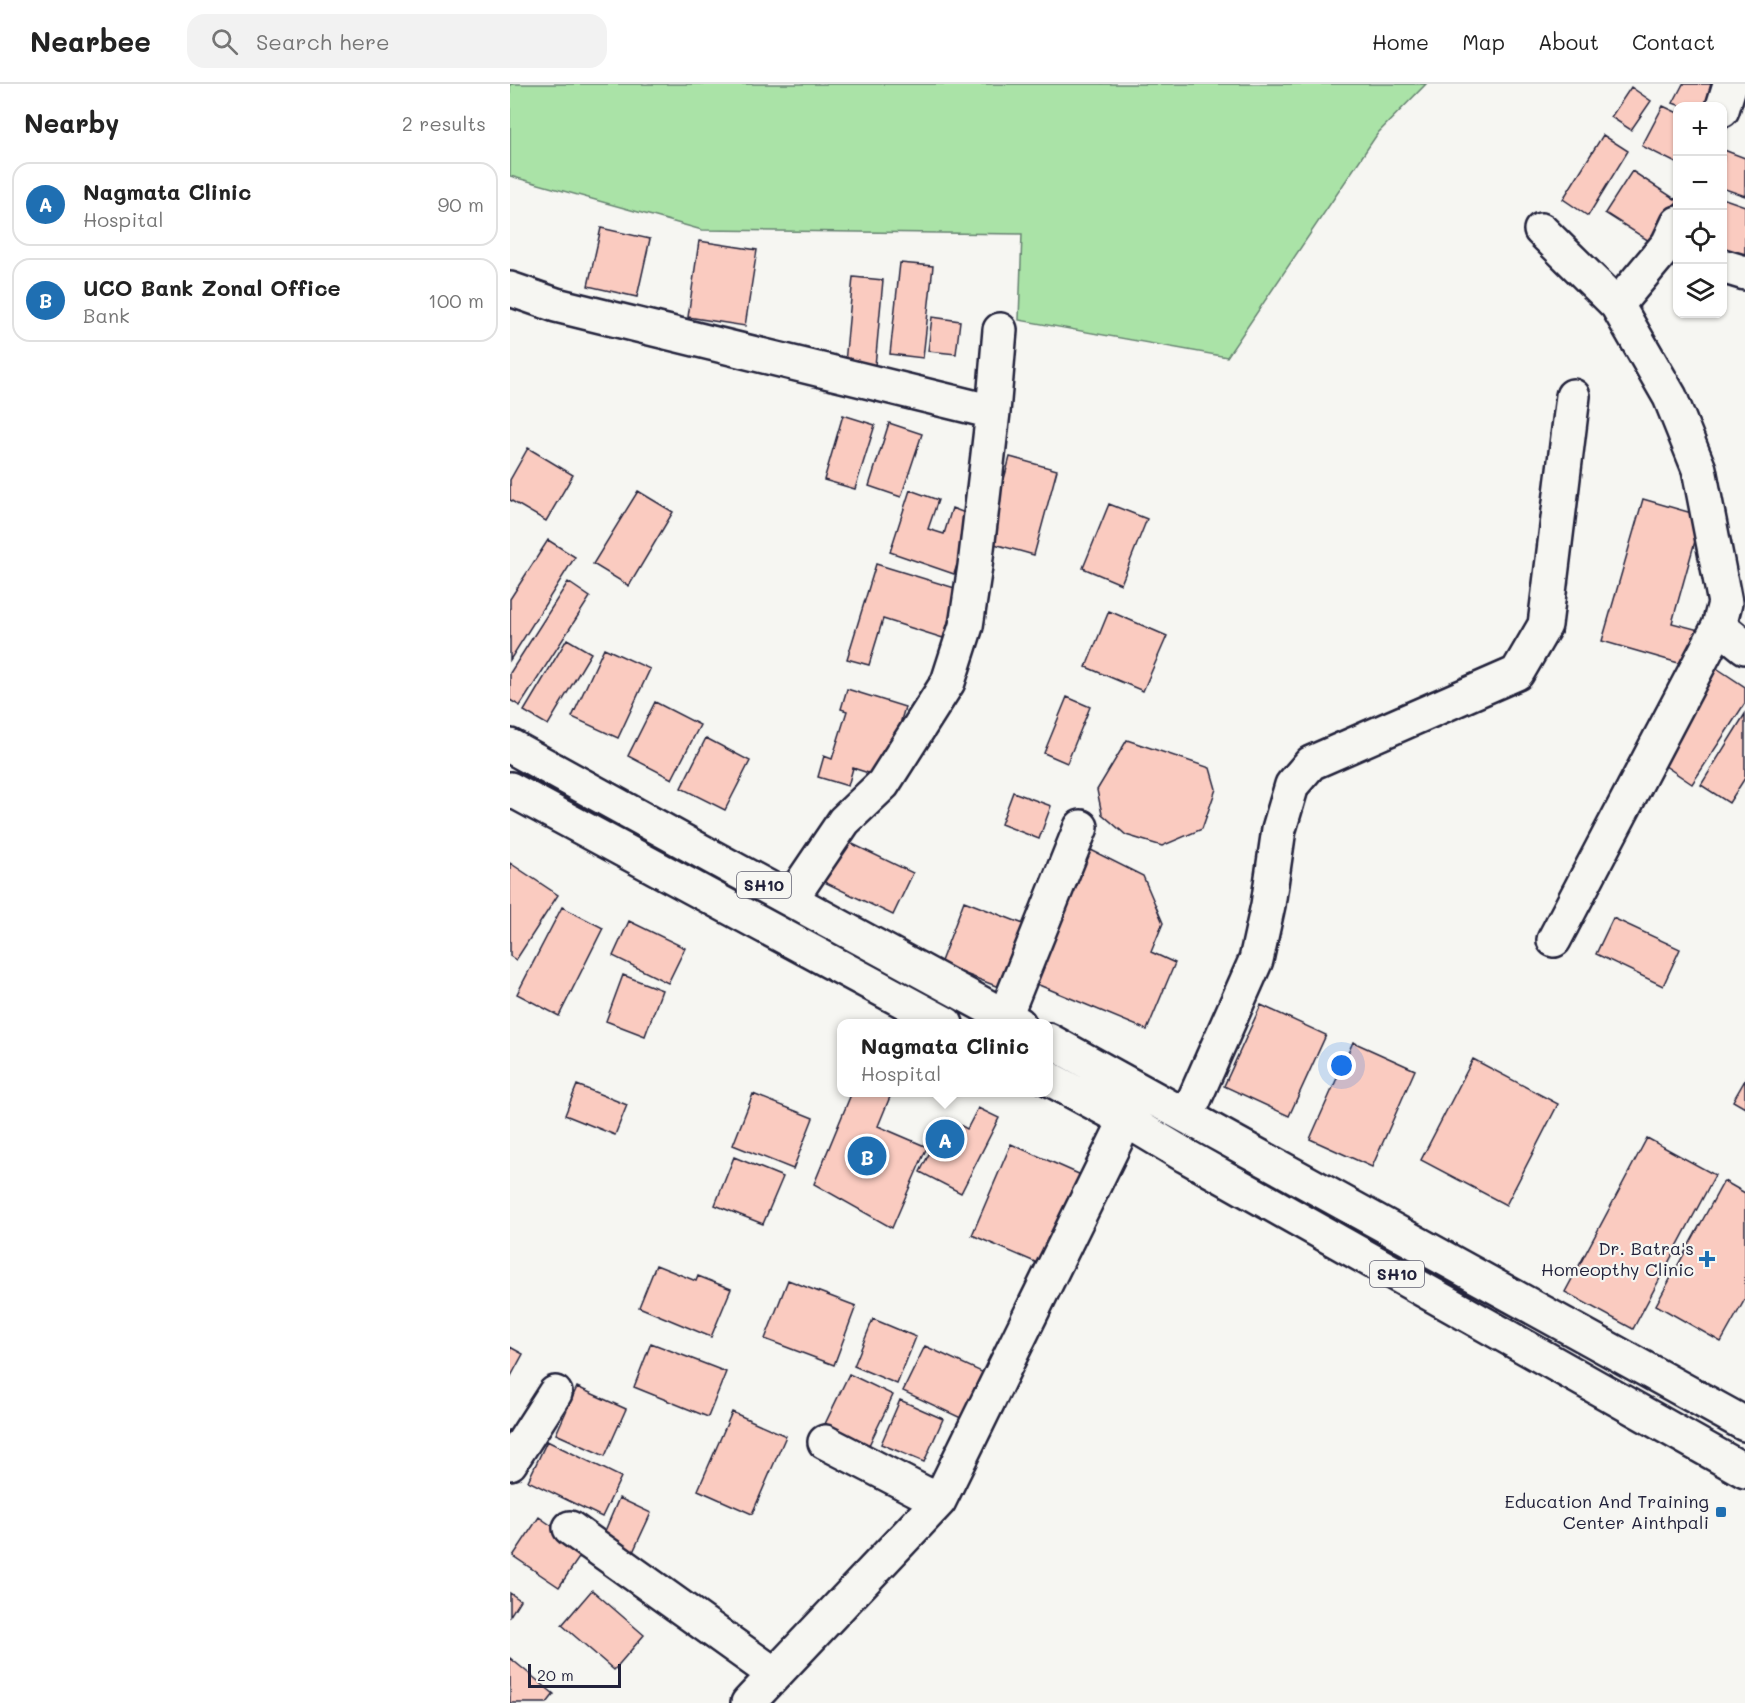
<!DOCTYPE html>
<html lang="en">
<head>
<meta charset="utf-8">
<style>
	body { margin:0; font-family:Mali,sans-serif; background:#f2f2f2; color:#222 }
	.controls { position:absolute; right:18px; top:18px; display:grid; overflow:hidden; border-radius:12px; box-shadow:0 2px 4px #0004 }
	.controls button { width:54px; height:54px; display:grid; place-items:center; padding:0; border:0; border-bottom:2px solid #e0e0e0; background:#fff; color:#222; font:30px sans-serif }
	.scale { position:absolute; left:18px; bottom:15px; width:93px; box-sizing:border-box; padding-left:6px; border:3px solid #22223b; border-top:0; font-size:16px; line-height:21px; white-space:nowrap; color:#22223b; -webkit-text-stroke:4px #f6f6f2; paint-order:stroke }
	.you { position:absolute; left:832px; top:982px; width:21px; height:21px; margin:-15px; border:4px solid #fff; border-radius:50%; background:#1a73e8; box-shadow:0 0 0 9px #1a73e833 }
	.badge { display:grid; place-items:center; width:39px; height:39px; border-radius:50%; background:#1f6fb2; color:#fff; font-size:20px; font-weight:700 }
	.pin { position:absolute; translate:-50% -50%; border:3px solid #fff; box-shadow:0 2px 6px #0006 }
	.popup { position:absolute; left:327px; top:935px; width:216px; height:78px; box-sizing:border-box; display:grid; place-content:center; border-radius:12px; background:#fff; filter:drop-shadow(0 2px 4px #0005); font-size:20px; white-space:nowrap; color:#767676 }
	.popup b { font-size:22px; color:#222 }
	.popup::after { content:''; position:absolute; left:50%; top:100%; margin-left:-12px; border:12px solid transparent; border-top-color:#fff }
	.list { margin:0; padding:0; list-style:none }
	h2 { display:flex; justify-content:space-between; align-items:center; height:78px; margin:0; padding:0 24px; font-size:26px }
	h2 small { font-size:20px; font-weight:400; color:#767676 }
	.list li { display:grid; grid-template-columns:39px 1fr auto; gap:18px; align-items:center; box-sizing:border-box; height:84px; margin:0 12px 12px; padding:0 12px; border:2px solid #e0e0e0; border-radius:18px }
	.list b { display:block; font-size:22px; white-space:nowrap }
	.list p { margin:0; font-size:20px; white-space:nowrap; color:#767676 }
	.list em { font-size:20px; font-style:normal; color:#767676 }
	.icon { flex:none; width:33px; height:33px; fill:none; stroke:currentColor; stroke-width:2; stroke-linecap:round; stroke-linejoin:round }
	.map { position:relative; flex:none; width:1235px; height:1619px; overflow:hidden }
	header { display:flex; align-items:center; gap:36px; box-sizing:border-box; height:84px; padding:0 30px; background:#fff; border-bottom:2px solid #e0e0e0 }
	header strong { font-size:28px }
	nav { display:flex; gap:33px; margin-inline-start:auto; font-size:21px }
	.search { width:420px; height:54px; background:#f2f2f2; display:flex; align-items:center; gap:15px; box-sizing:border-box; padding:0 21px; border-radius:18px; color:#767676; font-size:22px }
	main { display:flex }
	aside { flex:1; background:#fff }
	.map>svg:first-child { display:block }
	.green { fill:#aae3a7; stroke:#668271; stroke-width:1.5 }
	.building { fill:#facbc0; stroke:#22223b; stroke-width:1.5 }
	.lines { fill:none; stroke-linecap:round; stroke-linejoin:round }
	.minor-casing { stroke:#22223b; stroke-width:38 }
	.primary-casing { stroke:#22223b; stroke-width:38 }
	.minor { stroke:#f6f6f2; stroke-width:33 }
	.primary { stroke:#f6f6f2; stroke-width:33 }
	.poi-dot { fill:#1f6fb2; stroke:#f6f6f2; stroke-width:2 }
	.labels { text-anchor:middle; stroke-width:4.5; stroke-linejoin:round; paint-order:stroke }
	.shield { fill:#f6f6f2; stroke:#626272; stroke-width:1.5 }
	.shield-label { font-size:16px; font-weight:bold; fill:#22223b }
	.poi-label { font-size:18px; fill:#22223b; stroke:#f6f6f2; text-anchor:end }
</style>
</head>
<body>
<header>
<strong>Nearbee</strong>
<div class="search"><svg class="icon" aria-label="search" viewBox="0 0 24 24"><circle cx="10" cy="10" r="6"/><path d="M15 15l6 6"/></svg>Search here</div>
<nav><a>Home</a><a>Map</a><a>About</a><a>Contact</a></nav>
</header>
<main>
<aside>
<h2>Nearby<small>2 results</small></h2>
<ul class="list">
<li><span class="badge">A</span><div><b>Nagmata Clinic</b><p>Hospital</p></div><em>90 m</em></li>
<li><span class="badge">B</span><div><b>UCO Bank Zonal Office</b><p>Bank</p></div><em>100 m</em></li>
</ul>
</aside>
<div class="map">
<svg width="1235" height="1619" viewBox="0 0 1235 1619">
	<rect width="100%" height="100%" fill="#f6f6f2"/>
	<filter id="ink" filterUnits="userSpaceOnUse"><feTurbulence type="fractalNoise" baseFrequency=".0167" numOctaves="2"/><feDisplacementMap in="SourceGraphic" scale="12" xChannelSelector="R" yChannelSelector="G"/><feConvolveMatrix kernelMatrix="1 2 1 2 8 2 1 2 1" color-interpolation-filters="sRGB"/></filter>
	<g filter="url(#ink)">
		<path class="green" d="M0 0H916L868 49 717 273 509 236 512 150 192 146 0 92Z"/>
		<path class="building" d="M1173 0H1203L1206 1 1195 22H1171L1163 19Z
			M1121 3 1141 17 1121 46 1101 33Z
			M1153 22 1168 29V80L1132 62Z
			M1093 51 1118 67 1078 132 1053 115Z
			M1214 66 1235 74V112L1212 104Z
			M1122 87 1168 117 1151 144 1150 164 1095 129Z
			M1212 114 1235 122V182L1212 174Z
			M91 144 140 155 127 213 78 202Z
			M189 157 247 166 235 242 178 233Z
			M390 179 423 182 413 274 380 270Z
			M343 193 373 196 365 282 335 279Z
			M422 233 450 237 446 270 418 267Z
			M333 331 365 341 345 405 314 396Z
			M379 339 412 350 391 413 359 402Z
			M18 364 63 391 36 437 0 416V396Z
			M500 373 547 386 524 471 477 458Z
			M400 406 428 416 418 445 434 450 442 424 463 432 444 490 380 468Z
			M128 407 163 428 119 502 83 480Z
			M1133 415 1192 432 1162 539 1189 546 1179 582 1092 557Z
			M599 420 637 435 611 500 573 484Z
			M38 456 65 473 0 576V515Z
			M366 480 448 505 433 554 373 535 359 581 337 575Z
			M58 498 80 513 10 622 0 616V589Z
			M599 527 657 552 633 607 576 583Z
			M57 555 81 569 38 641 14 627Z
			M94 564 140 585 108 654 62 633Z
			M1205 583 1235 603V619L1182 700 1145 675Z
			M337 605 395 623 374 694 343 684 338 702 308 693 314 672 322 675 337 627 331 625Z
			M557 613 580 623 557 679 534 669Z
			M145 618 190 641 162 695 118 672Z
			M1235 630V694L1219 719 1191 701Z
			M196 654 240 677 215 726 171 704Z
			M617 656 700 684 706 705 692 745 652 762 616 751 592 730 587 706Z
			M503 708 541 722 529 755 491 740Z
			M330 754 403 789 383 831 310 796Z
			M573 762 633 792 653 839 641 868 665 879 637 946 517 896Z
			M0 779 48 811 6 876 0 872Z
			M454 817 516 841 491 904 430 880Z
			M52 823 93 844 49 932 7 910Z
			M1103 834 1170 865 1153 902 1086 870Z
			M119 837 175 864 158 899 103 872Z
			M113 891 152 906 135 952 96 937Z
			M751 921 816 951 779 1032 714 1002Z
			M843 958 905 986 862 1083 800 1055Z
			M963 975 1048 1020 996 1121 911 1076Z
			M1235 996V1024L1223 1017Z
			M67 1001 117 1021 105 1051 55 1031Z
			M342 1008H382L368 1042 417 1063 382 1144 304 1100Z
			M243 1010 303 1034 283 1085 223 1061Z
			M468 1024 489 1034 451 1109 410 1088 437 1034 457 1045Z
			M1137 1054 1205 1091 1123 1245 1055 1208Z
			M501 1060 571 1091 532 1181 462 1151Z
			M224 1073 273 1093 253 1140 205 1121Z
			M1214 1097 1235 1109V1215L1211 1258 1146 1221Z
			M146 1181 186 1197 188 1192 221 1205 201 1253 129 1223Z
			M278 1196 346 1222 324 1281 255 1255Z
			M363 1235 406 1253 387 1300 344 1282Z
			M141 1259 216 1288 198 1333 124 1303Z
			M415 1262 474 1289 453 1335 393 1307Z
			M0 1263 13 1270 0 1294Z
			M339 1290 383 1311 359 1361 315 1340Z
			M67 1303 116 1325 95 1372 46 1350Z
			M390 1316 433 1335 414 1378 371 1360Z
			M222 1328 276 1352 242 1430 188 1406Z
			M37 1357 111 1393 92 1433 18 1397Z
			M109 1414 141 1429 123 1468 92 1454Z
			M29 1433 75 1465 49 1503 3 1472Z
			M82 1506 134 1551 104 1586 52 1541Z
			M0 1509 10 1516 0 1532Z
			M0 1574 44 1610 37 1619H0Z"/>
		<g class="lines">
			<defs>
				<path id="minor" d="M1212 26 1220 0
					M1031 146 1107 221 1160 313 1189 385 1215 519 1209 542 1235 563
					M1212 182 1235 189
					M0 205 46 221 483 328
					M1107 221 1158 160 1168 139
					M281 815 334 737 373 700 438 598 456 542 465 482 483 328 490 246
					M1044 856 1209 542
					M495 932 571 743
					M677 1032 746 876 758 821 769 745 782 701 801 679 1007 589 1035 541 1063 312
					M315 1358 429 1417
					M0 1379 45 1309
					M60 1444 264 1590
					M238 1619 429 1417 616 1036"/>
				<path id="primary" d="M0 662C169 756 339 847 509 940
					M0 705 436 940
					M538 956 1235 1340
					M538 994 616 1036 676 1072 1235 1387"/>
			</defs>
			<use href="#minor" class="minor-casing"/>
			<use href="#primary" class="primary-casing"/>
			<use href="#minor" class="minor"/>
			<use href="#primary" class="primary"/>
		</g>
	</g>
	<g class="poi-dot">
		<path d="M1194 1166h6v6h6v6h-6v6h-6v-6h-6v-6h6z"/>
		<rect x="1205" y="1422" width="12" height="12" rx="3"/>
	</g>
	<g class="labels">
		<g class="shield">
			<rect x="227" y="788" width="54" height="26" rx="4.5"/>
			<rect x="860" y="1177" width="54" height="26" rx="4.5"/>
		</g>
		<g class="shield-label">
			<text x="254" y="807">SH10</text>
			<text x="887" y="1196">SH10</text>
		</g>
		<g class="poi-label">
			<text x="1184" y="1171">Dr. Batra's<tspan x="1184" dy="21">Homeopthy Clinic</tspan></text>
			<text x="1199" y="1424">Education And Training<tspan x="1199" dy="21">Center Ainthpali</tspan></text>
		</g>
	</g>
</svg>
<div class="controls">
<button>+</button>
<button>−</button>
<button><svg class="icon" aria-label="locate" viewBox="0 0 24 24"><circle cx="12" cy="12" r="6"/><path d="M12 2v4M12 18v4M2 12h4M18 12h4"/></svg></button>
<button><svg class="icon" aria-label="layers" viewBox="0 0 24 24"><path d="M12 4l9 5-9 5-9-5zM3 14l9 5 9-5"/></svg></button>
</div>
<div class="scale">20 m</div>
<div class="you"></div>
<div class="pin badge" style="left:435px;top:1055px">A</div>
<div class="popup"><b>Nagmata Clinic</b>Hospital</div>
<div class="pin badge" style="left:357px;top:1072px">B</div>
</div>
</main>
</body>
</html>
